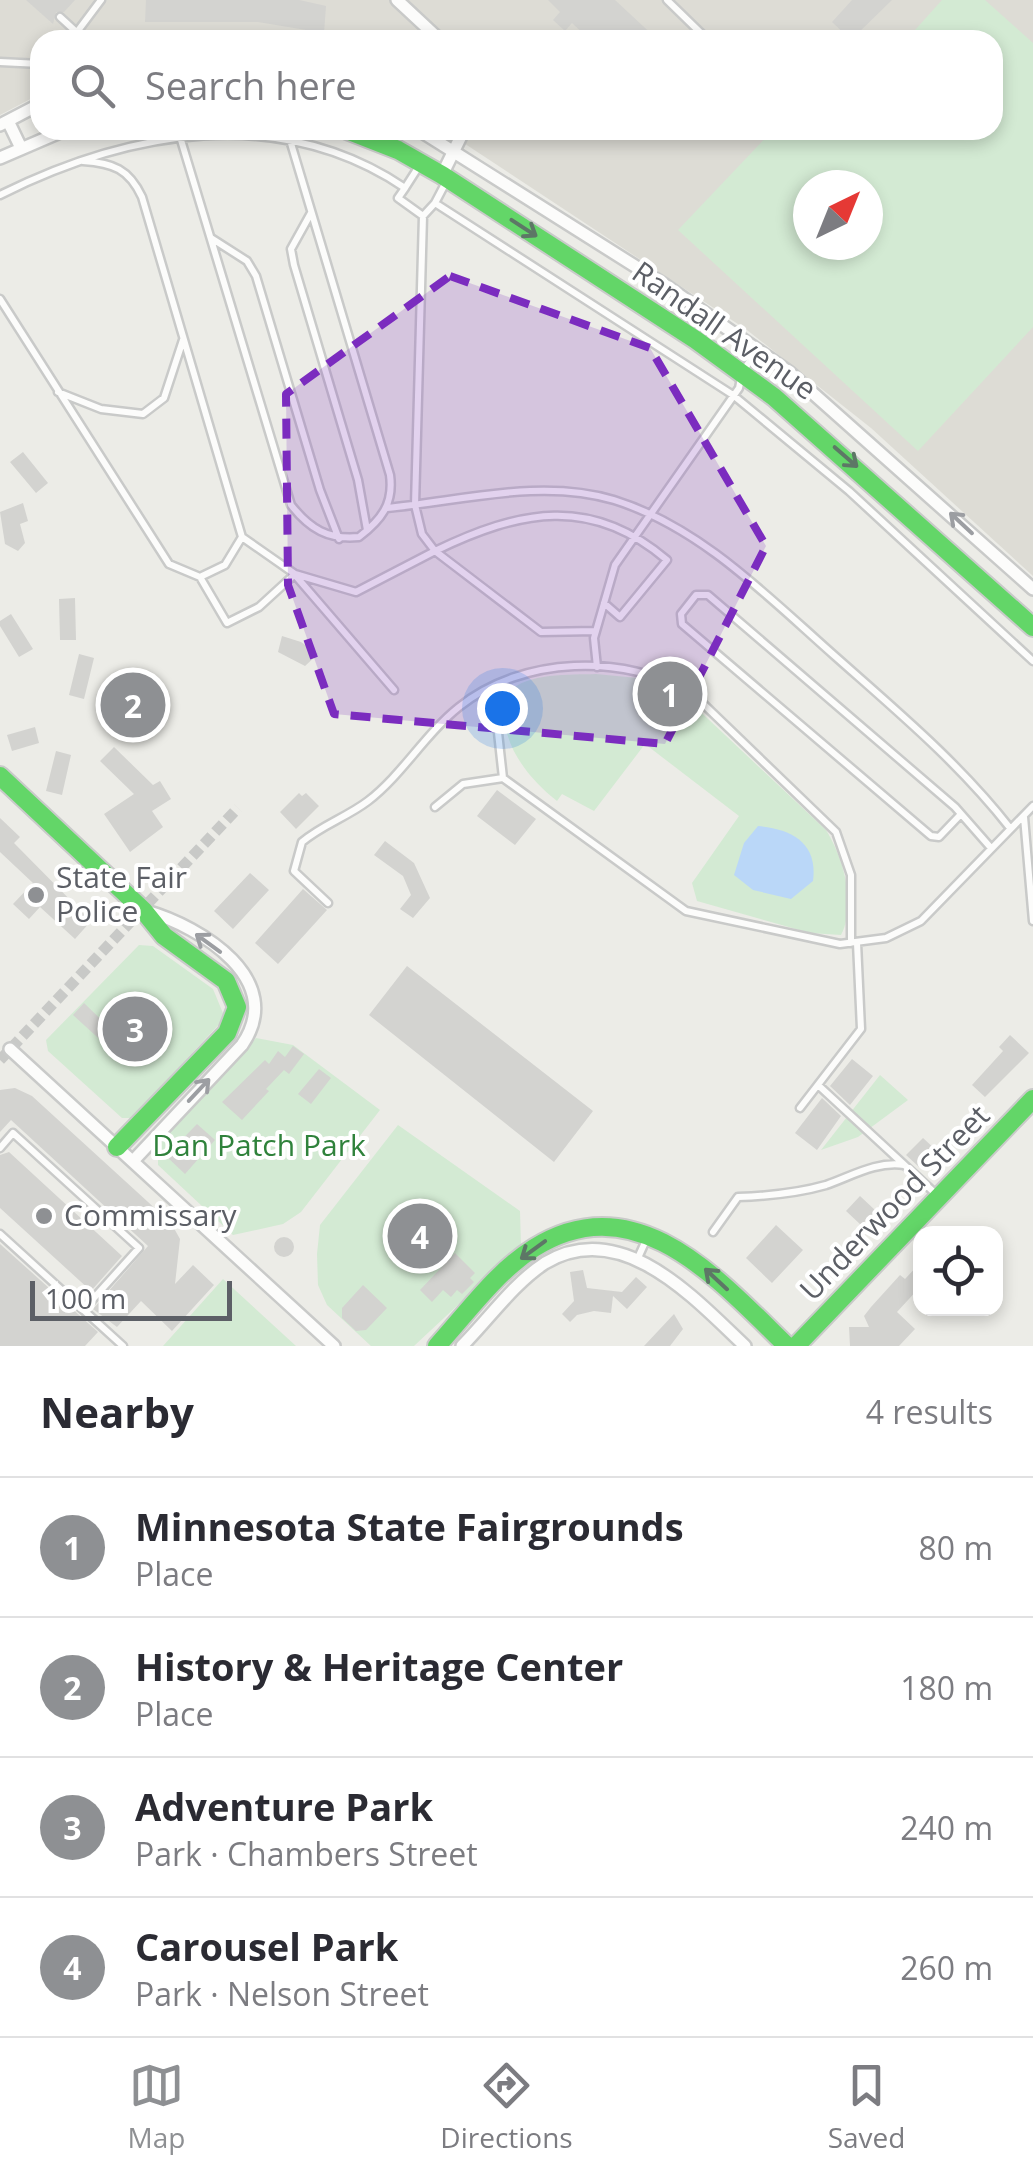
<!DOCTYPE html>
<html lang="en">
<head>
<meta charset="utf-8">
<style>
	body { margin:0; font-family:"Open Sans",sans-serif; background:#f7f7f7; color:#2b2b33 }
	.controls { position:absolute; right:30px; bottom:30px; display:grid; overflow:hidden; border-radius:20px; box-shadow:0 5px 15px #0003 }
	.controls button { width:90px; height:90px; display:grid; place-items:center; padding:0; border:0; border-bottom:2px solid #e1e1e2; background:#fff; color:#2b2b33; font:50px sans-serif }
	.compass { position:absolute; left:793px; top:170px; width:90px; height:90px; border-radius:50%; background:#fff; box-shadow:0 5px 15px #0003; rotate:43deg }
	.scale { position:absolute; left:30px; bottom:25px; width:202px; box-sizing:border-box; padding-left:10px; border:5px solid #5c5f66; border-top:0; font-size:28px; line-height:35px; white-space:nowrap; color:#5c5f66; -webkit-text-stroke:8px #fff; paint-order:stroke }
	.you { position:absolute; left:502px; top:708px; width:35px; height:35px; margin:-25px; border:8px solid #fff; border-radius:50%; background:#1a73e8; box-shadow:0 0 0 15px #1a73e833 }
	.badge { display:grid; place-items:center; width:65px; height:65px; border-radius:50%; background:#8e9093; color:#fff; font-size:32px; font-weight:700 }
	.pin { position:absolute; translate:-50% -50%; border:5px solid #fff; box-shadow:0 2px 10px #0006 }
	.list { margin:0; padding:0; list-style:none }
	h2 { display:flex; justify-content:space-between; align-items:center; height:130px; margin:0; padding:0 40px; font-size:42px }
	h2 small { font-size:32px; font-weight:400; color:#7c7c81 }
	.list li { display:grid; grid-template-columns:65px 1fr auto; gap:30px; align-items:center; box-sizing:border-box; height:140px; padding:0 40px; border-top:2px solid #e1e1e2 }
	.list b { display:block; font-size:38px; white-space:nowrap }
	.list p { margin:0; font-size:32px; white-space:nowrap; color:#7c7c81 }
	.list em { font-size:32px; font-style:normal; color:#7c7c81 }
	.icon { flex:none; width:55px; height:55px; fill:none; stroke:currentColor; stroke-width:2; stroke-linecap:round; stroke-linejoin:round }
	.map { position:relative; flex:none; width:1033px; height:1346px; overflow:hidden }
	.search { position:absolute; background:#fff; box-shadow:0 5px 15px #0003; left:30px; right:30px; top:30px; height:110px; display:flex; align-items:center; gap:25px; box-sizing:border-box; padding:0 35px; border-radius:30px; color:#7c7c81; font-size:38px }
	.sheet { height:690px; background:#fff }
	nav { display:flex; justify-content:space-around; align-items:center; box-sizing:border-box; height:140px; border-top:2px solid #e1e1e2; background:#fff; font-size:28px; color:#7c7c81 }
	nav a { display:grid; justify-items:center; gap:5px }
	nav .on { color:#8e9093 }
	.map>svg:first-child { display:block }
	.education { fill:#dddcd5; fill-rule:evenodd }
	.green { fill:#d3ead3; fill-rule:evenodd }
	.water { fill:#bad7f8 }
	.building { fill:#d3d3d0 }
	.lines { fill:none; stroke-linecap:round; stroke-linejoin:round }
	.street-tunnel { stroke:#c8c9c7; stroke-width:11; stroke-dasharray:11 5.5; stroke-linecap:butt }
	.lane-casing { stroke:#c9cac9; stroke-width:11 }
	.street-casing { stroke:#c9cac9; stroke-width:16 }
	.fast-casing { stroke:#c9cac9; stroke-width:22 }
	.lane { stroke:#fcfcfb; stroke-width:6 }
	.street { stroke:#fcfcfb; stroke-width:11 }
	.fast { stroke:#63d668; stroke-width:18 }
	.oneway { stroke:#5d7766 }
	.oneway2 { stroke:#9c9ea2 }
	.marked { fill:#7b2cbf; fill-opacity:0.2; stroke:#7b2cbf; stroke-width:8; stroke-dasharray:20 12; stroke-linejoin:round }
	.poi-dot { fill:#8e9093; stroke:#fff; stroke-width:4 }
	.labels { text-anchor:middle; stroke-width:8; stroke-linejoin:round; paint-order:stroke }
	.street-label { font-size:30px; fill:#5c5f66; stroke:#fff }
	.poi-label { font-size:30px; fill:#5c5f66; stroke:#fff; text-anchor:start }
	.park-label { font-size:30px; fill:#2f823b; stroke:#fff }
</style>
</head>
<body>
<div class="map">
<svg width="1033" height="1346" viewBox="0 0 1033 1346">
	<rect width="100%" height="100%" fill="#ecece7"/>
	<path class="education" d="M0 0H1033V576L871 428 747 330 444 130H993V40H40V94L0 115ZM808 185H868V245H808Z"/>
	<path class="green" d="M942 0H985L1033 43V327L918 451 678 230 773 130H993V40H906ZM808 185H868V245H808Z
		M596 674 638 678 690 702 826 830C843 857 857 904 841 935L810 933 697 901 692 883 739 816 645 744 594 811 562 794 557 801C525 776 497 738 505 696 523 672 568 675 596 674Z
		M139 945 153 946 213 989 225 1018 131 1118H122L48 1051 46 1040Z
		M256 1038 293 1045 380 1110 301 1212 283 1224 233 1235 158 1165V1144Z
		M880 1075 908 1100 858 1137 821 1150Z
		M398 1125 520 1211 521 1246 414 1346H371L327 1305 318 1285 317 1254 320 1225Z
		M223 1279 296 1346H163Z"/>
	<path class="water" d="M758 826C792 829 818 843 813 881L791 899 753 890 734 875 744 843Z"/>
	<path class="building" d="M26 0H75L64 12H56L53 24Z
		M146 0H299L326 6 324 33 258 22H145Z
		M548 0H615L658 40H590L572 23 565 31 553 20 560 12Z
		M852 0H892L851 40 832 22Z
		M23 452 48 483 36 493 10 462Z
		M23 503 28 521 20 524 25 543 18 551 5 544 0 512Z
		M75 598 76 640H60L59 599Z
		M11 614 33 649 19 657 0 626V621Z
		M282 636 301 642 318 654 305 666 278 652Z
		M79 654 94 658 84 699 69 695Z
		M110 679 166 692 157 731 101 718Z
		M35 727 39 743 12 751 7 735Z
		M114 747 153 785 160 781 171 799 152 811 163 827 130 852 104 814 134 794 100 761Z
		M56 751 71 755 62 795 46 791Z
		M497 790 536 819 515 845 477 816Z
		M299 793 302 796 306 793 319 806 296 829 280 812Z
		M0 818 20 837 14 843 91 921 75 939 40 907 29 919 13 904 33 883 0 852Z
		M385 841 414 863 430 898 413 918 400 909 411 895 403 876 374 855Z
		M250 873 269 890 233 929 214 911Z
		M303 889 327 910 278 964 255 943Z
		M407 966 593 1111 554 1162 369 1015Z
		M84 1003 117 1035 107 1046 73 1015Z
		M1010 1035 1029 1053 985 1097 972 1085 1003 1051 999 1047Z
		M293 1046 304 1054 289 1074 284 1070 266 1089 269 1091 242 1120 222 1102 265 1060 269 1064 278 1051 285 1057Z
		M852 1059 873 1076 850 1105 830 1086Z
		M319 1069 331 1078 311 1104 298 1094Z
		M15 1088 32 1096 171 1223 180 1239 175 1284 193 1265 214 1285 172 1331 141 1301 117 1327 93 1309 148 1246 11 1120 0 1132V1090Z
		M822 1098 841 1116 817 1150 795 1133Z
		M197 1124 215 1140 185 1174 166 1156Z
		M923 1138 936 1150 919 1167 906 1155Z
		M9 1152 122 1256 91 1291 0 1208V1155Z
		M860 1196 876 1211 861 1225 846 1211Z
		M776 1225 803 1250 772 1283 746 1258Z
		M274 1247a10 10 0 1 1 20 0a10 10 0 1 1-20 0Z
		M0 1244 98 1332 85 1346H0Z
		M455 1253 475 1273 470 1278 474 1282 462 1294 457 1290 451 1297 443 1290 432 1302 420 1290Z
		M920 1263V1287L897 1312 915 1329 899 1346H850L849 1327H869L864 1316 871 1307 900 1275 905 1279Z
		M583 1270 587 1288 622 1292 636 1277 647 1287 627 1309 613 1296 611 1313 594 1311 577 1315 570 1322 562 1314 574 1301 570 1272Z
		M363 1285 387 1308 366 1330 356 1331 342 1318V1308Z
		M674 1314 683 1329 670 1346H644Z"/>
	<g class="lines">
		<path class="street-tunnel" d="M0 1060 238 808"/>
		<defs>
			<path id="lane" d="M667 0 708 40
				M60 17 85 40
				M71 40 101 0
				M0 62 40 64
				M178 130 291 505C310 529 328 540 359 537 381 520 394 504 390 475L287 130
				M405 188 421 163
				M0 195C128 131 279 103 405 188L398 198 423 216 435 203 733 395 849 491 1033 661
				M435 203 446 182
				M311 213 291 249 294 265 358 480 367 530
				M211 238 247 261 256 276 320 490 339 539
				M0 299 169 564 200 577 225 565 242 537 142 197C129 169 113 163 83 161
				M58 392 101 409 143 414 164 398 183 340
				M387 508C461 501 541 478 614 500 701 527 769 598 836 657 898 712 959 763 1010 828
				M295 574 356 592 435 551 422 534 415 505 423 216
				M295 575 394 690
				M200 577 227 623 259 607 295 574 242 537
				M596 631 541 632 435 551C520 510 591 495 667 560L620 617 604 603
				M597 667 594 638 615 565 739 388 742 373 757 350
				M493 687 503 778
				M435 807 463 784 503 778 686 911 840 944 886 938 921 921 1033 806
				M961 814 939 837 931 836 682 624 681 614 696 595H708L955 807 991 848
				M1024 817 1033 921
				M328 903 294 871 302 842C322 825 347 817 368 801 402 775 425 734 459 707 522 656 625 653 693 694L836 832 851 875V943
				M818 1085 938 1196
				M800 1108 861 1029 857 943
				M0 1148 13 1133 139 1248 84 1309
				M713 1232 738 1197C767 1196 798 1193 826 1185 852 1176 876 1161 904 1165
				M0 1234 123 1346
				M637 1260 647 1238"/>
			<path id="street" d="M397 0 440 40
				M8 121 21 148
				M0 125 40 104
				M419 130 665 285 789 372 1033 589
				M0 158 65 130
				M442 175 464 130
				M10 1049 334 1346
				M133 1161 242 1045C287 980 202 927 146 911
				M462 1346C488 1320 514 1283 545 1263 622 1217 695 1299 745 1346"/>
			<path id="fast" d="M347 130 398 150 442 175 696 340 774 397 1033 627
				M0 776 143 910 164 936 226 981 237 1007 227 1033 117 1147
				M437 1346C467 1313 496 1272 534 1248 636 1184 718 1279 787 1346
				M796 1346 1033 1099"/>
		</defs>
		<use href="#lane" class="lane-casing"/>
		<use href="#street" class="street-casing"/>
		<use href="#fast" class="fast-casing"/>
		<use href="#lane" class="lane"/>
		<use href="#street" class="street"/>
		<use href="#fast" class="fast"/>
	</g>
	<defs><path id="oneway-shaft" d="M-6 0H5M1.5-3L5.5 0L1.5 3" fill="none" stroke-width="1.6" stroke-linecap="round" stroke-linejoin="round" transform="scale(2.5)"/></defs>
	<g class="oneway">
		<use href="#oneway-shaft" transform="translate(524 228) rotate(33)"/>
		<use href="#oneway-shaft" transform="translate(846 457) rotate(41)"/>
		<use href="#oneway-shaft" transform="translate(533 1250) rotate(144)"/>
		<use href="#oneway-shaft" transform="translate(716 1279) rotate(-137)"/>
	</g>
	<g class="oneway2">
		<use href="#oneway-shaft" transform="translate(961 523) rotate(-137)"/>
		<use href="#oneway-shaft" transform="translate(208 943) rotate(-144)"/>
		<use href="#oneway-shaft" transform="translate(199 1090) rotate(-47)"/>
	</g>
	<path class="marked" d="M450 276 650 348 766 546 665 744 334 714 288 585 286 394Z"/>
	<g class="poi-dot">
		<circle cx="36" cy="895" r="10"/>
		<circle cx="44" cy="1216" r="10"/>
	</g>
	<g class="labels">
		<g class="street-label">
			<text transform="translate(724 331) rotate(35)" y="10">Randall Avenue</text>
			<text transform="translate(895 1203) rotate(-46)" y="10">Underwood Street</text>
		</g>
		<g class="poi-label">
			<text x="56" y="888">State Fair<tspan x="56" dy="34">Police</tspan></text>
			<text x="64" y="1226">Commissary</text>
		</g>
		<g class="park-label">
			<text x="259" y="1156">Dan Patch Park</text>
		</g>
	</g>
</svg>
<div class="controls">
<button><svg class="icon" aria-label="locate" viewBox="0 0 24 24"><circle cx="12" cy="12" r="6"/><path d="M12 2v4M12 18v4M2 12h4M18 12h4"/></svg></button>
</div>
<svg class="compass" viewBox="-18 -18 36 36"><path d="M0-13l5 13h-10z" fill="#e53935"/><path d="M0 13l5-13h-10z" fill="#7c7c81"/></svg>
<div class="scale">100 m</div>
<div class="you"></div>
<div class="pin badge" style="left:670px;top:694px">1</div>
<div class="pin badge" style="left:133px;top:705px">2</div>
<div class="pin badge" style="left:135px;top:1029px">3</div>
<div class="pin badge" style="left:420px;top:1236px">4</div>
<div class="search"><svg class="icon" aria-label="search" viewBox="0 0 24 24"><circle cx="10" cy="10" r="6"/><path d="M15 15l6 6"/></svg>Search here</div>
</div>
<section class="sheet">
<h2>Nearby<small>4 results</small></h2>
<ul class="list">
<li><span class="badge">1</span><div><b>Minnesota State Fairgrounds</b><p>Place</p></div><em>80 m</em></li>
<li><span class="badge">2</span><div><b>History &amp; Heritage Center</b><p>Place</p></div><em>180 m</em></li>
<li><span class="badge">3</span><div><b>Adventure Park</b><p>Park · Chambers Street</p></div><em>240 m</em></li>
<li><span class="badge">4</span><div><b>Carousel Park</b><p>Park · Nelson Street</p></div><em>260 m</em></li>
</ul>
</section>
<nav>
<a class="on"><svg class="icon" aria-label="map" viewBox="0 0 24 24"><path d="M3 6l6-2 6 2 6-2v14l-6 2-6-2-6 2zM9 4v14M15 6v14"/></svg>Map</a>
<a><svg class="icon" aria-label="directions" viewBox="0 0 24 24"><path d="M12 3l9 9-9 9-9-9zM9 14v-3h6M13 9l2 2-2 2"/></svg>Directions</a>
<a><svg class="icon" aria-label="saved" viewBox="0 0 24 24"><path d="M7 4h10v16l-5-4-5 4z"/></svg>Saved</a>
</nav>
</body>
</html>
